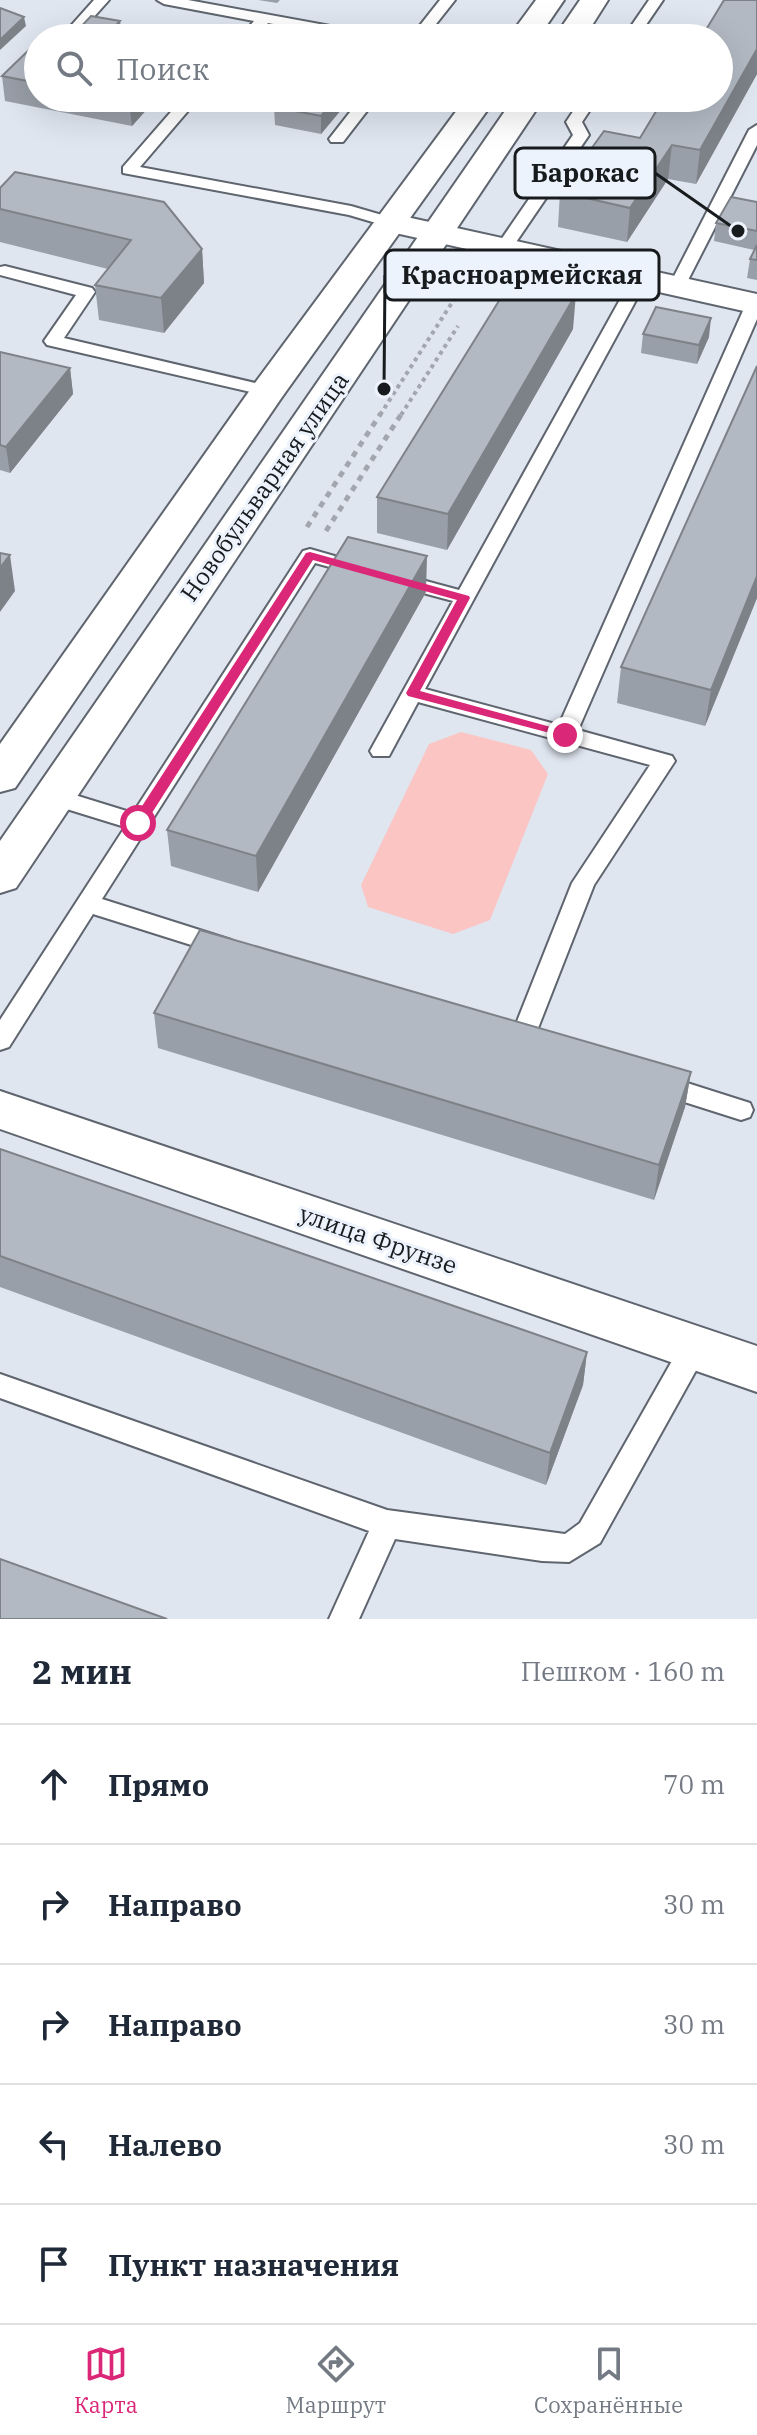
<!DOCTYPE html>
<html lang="ru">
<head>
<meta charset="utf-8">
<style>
	body { margin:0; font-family:"IBM Plex Serif",serif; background:#f6f6f7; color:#1f2937 }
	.stop { position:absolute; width:24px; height:24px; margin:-18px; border:6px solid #db2777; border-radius:50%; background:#fff }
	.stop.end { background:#db2777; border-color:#fff; box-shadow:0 2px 8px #0008 }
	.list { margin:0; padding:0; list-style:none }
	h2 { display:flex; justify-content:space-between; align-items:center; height:104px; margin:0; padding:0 32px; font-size:34px }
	h2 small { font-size:26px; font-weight:400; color:#747a83 }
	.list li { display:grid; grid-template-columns:52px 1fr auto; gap:24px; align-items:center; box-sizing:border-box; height:120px; padding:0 32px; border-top:2px solid #e0e1e3 }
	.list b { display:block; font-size:30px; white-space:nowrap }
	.list em { font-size:26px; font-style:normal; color:#747a83 }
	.icon { flex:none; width:44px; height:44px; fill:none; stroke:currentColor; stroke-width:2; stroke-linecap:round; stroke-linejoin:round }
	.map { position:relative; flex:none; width:757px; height:1619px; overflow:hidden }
	.search { position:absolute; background:#fff; box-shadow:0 8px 32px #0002; left:24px; right:24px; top:24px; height:88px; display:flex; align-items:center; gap:20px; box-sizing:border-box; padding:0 28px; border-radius:44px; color:#747a83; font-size:30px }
	.sheet { height:704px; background:#fff }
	nav { display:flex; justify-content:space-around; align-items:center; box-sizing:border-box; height:112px; border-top:2px solid #e0e1e3; background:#fff; font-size:22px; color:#747a83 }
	nav a { display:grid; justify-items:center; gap:4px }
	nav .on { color:#db2777 }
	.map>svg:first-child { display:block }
	.green { fill:#fbc5c4 }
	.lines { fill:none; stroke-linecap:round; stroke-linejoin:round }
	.service-casing { stroke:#5f656e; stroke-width:4 }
	.minor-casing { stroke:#5f656e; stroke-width:4 }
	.secondary-casing { stroke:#5f656e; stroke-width:4 }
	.path-far1 { stroke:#a2a7af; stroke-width:4; stroke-dasharray:4 4; stroke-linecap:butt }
	.path { stroke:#a2a7af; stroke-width:5; stroke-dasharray:6 6; stroke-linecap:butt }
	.service { fill:#fff; fill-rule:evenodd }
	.minor { fill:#fff; fill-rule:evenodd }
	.secondary { fill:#fff; fill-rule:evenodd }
	.wall { fill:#999fa8 }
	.shaded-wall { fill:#7d8288 }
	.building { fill:#b2b9c3; stroke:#7d8288; stroke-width:2 }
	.route { fill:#db2777 }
	.labels { text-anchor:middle; stroke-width:6; stroke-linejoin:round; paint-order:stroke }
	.street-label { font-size:24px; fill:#181b1e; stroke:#ecf3fd }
	.leader { fill:none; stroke:#181b1e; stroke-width:3 }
	.callout-dot { fill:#181b1e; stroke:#ecf3fd; stroke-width:3 }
	.callout { fill:#ecf3fd; stroke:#181b1e; stroke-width:3 }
	.callout-label { font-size:26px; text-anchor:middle; font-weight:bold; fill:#181b1e }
</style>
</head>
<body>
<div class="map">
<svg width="757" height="1619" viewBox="0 0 757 1619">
	<rect width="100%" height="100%" fill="#dfe6f0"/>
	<path class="green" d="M461 732 531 750 548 774 490 920 453 934 368 907 361 885 429 744Z"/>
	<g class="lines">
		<defs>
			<path id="service" d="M94 0H109L75 38H60Z
				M157 0H188L374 34 381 38H350L268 23 254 38H239L254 21 164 4Z
				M440 0H455L425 38H410Z
				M649 0H663L637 38H623Z
				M183 98H199L140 167 351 206 399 220 401 223 393 228 349 215 123 173V167Z
				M361 98H377L343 142H331L329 139Z
				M582 98H598L582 122 589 135 510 251H498L496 247 573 135 566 122Z
				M757 125V145L685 286 683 290H671L669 286 749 130Z
				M5 266 92 288 95 292 64 338 268 386 277 391 268 396 47 345 44 341 76 295 0 275V267Z
				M640 273 648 278 425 689 559 725 746 304 757 299V319L578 730 672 756 675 761 594 885 533 1041 530 1048 521 1051 502 1045 499 1038 502 1031 514 1029 572 883 650 765 418 702 389 756H373L370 751 453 601 393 585 390 580 400 574 459 590 632 278Z
				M310 549 366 565 369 569 359 575 315 563 102 899 231 940 235 946 231 952 223 955 93 914 9 1047 0 1050V1020L125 827 44 802 41 796 44 790 52 788 133 813 303 551Z
				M662 1075 750 1103 753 1110 750 1117 741 1120 653 1092 650 1085 653 1078Z
				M695 1335 705 1338 709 1347 600 1543 569 1562 542 1561 395 1539 359 1619H329L369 1531 0 1398V1374L387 1510 565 1534 580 1523 685 1338Z"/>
			<path id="minor" d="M393 214 757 294V314L382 230 377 223 382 216Z
				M0 1091 757 1346V1392L0 1129Z"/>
			<path id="secondary" d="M536 0H564L538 38H508Z
				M580 0H608L584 38H554Z
				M466 98H496L282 397 15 788 0 792V744L255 383Z
				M514 98H544L16 888 0 893V841Z"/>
		</defs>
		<use href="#service" class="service-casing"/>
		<use href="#minor" class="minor-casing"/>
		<use href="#secondary" class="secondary-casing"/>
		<path class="path-far1" d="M380 415 471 273
			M401 415 458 326"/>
		<path class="path" d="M307 527 381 413
			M326 531 402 413"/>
		<use href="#service" class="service"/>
		<use href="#minor" class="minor"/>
		<use href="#secondary" class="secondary"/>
	</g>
	<path class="wall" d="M258 0H280L277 3Z
		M757 0V74L696 184 668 179 627 242 558 227 560 192 640 138Z
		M120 21 121 30 113 38H74V34Z
		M38 41V98H157L132 126 5 101 2 76Z
		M351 98 321 134 275 125 274 107Z
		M0 188 202 249 204 283 164 333 99 320 95 285 108 269 0 242Z
		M757 202V280L747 278 750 259 754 250 714 241 716 223Z
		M573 329 447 550 377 533V497Z
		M643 334 709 337 697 364 641 353Z
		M0 352 70 368 73 394 10 473 0 470Z
		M426 592 258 892 171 866 167 830Z
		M757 598 705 726 617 703 621 667Z
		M154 1013 691 1072 685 1107 654 1200 158 1048Z
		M0 1149 587 1352 583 1385 546 1485 0 1287Z"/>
	<path class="shaded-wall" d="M24 17 26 26 0 50V40Z
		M120 21 121 30 113 38H104Z
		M757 49V74L696 184 700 150Z
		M133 98H157L132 126 129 102Z
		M336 98H351L321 134V116Z
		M672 145 668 179 627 242 630 208Z
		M202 249 204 283 164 333 161 298Z
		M576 294 573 329 447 550 448 514Z
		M711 318 709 337 697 364 699 345Z
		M70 368 73 394 10 473 6 447Z
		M10 555 15 591 0 612V568Z
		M427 556 426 592 258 892 256 856Z
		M757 576V598L705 726 711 690Z
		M691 1072 685 1107 654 1200 659 1165Z
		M587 1352 583 1385 546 1485 550 1453Z"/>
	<path class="building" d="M724 0H757V49L700 150 672 145 630 208 560 192 604 131 640 138 664 98H719V38H701Z
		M0 8 24 17 0 40Z
		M91 16 120 21 104 38H96L74 34Z
		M341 32 378 38H335Z
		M44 35 61 38H41Z
		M38 41V83L2 76Z
		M111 98H133L129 102Z
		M282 98H336L321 116 274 107Z
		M15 172 164 202 202 249 161 298 95 285 131 240 0 209V188Z
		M731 197 757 202V231L716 223Z
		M757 245V260L750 259Z
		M512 280 576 294 448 514 377 497Z
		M656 307 711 318 699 345 643 334Z
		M0 352 70 368 6 447 0 445Z
		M757 366V576L711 690 621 667Z
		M348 537 427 556 256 856 167 830Z
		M0 553 10 555 0 568Z
		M200 930 691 1072 659 1165 154 1013Z
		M0 1149 587 1352 550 1453 0 1256Z
		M0 1559 167 1619H0Z"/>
	<path class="route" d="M310 552 469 596 470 598 420 691 569 732V738L408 696 406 693 457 600 313 560 143 827H133V820L306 553Z"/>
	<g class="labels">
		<g class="street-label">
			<text transform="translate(265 487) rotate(-55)" y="8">Новобульварная улица</text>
			<text transform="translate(378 1240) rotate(19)" y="8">улица Фрунзе</text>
		</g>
	</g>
	<path class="leader" d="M738 231L655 173M384 389L385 275"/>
	<g class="callout-dot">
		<circle cx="738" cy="231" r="8"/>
		<circle cx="384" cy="389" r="8"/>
	</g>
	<g class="callout">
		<rect x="515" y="148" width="140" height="50" rx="8"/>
		<rect x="385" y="250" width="274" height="50" rx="8"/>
	</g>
	<g class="callout-label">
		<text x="585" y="182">Барокас</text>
		<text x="522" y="284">Красноармейская</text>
	</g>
</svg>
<div class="stop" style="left:138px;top:823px"></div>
<div class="stop end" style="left:565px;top:735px"></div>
<div class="search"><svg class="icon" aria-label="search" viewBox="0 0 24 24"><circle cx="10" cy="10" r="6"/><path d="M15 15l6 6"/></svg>Поиск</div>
</div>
<section class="sheet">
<h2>2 мин<small>Пешком · 160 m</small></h2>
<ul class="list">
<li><svg class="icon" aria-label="ahead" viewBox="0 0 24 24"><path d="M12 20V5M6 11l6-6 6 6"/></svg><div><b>Прямо</b></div><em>70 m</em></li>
<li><svg class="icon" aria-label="right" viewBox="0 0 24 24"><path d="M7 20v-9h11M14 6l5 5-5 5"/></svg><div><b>Направо</b></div><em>30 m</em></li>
<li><svg class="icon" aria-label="right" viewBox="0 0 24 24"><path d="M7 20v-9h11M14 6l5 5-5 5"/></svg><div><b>Направо</b></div><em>30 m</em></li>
<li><svg class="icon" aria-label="left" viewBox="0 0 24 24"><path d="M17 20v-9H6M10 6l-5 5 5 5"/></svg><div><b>Налево</b></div><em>30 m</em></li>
<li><svg class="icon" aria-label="arrive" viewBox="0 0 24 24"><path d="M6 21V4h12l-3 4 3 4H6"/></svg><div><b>Пункт назначения</b></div></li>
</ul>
</section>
<nav>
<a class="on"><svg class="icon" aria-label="map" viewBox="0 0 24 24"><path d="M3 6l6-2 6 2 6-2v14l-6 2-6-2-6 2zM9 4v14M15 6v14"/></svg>Карта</a>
<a><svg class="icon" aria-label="directions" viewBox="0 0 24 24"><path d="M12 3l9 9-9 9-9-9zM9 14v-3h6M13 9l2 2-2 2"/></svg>Маршрут</a>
<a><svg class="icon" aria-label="saved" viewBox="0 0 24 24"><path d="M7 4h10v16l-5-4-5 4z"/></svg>Сохранённые</a>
</nav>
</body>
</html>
